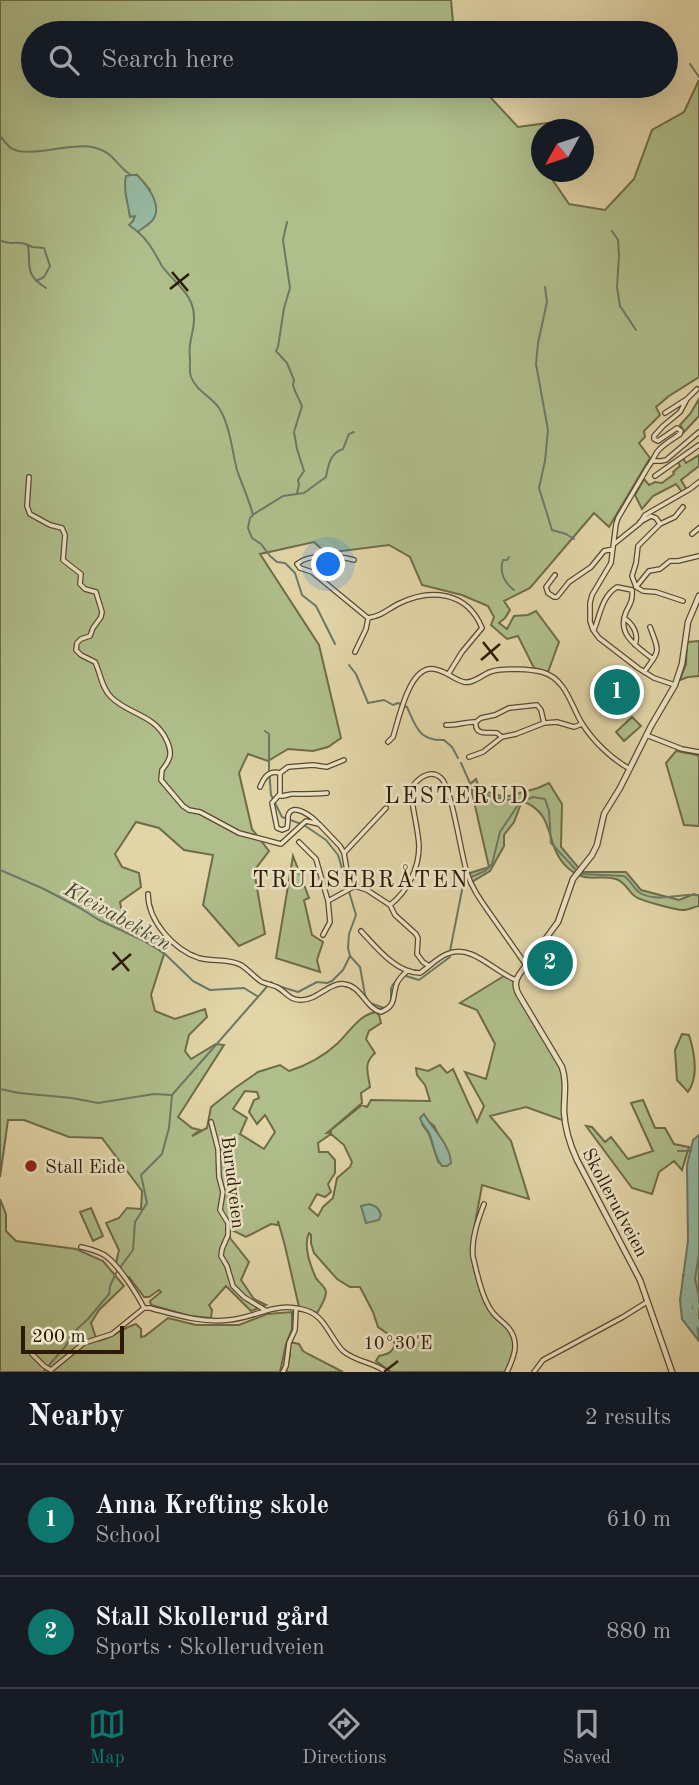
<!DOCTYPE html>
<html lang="en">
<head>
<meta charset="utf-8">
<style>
	body { margin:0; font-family:"Old Standard TT",serif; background:#20242c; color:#f1f3f6 }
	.compass { position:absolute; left:531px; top:119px; width:63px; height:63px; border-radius:50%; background:#171b24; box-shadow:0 7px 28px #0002; rotate:230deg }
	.scale { position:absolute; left:21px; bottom:18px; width:103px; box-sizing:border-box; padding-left:7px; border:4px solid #2c1a06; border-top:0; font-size:19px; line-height:24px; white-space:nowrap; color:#2c1a06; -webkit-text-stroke:5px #ece4c6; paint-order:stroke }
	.you { position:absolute; left:329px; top:565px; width:24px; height:24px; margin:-18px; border:5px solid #fff; border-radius:50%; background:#1a73e8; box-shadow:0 0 0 10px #1a73e833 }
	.badge { display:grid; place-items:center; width:46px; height:46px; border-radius:50%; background:#0f766e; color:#fff; font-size:23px; font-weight:700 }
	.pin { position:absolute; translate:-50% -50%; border:4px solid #fff; box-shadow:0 2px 7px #0006 }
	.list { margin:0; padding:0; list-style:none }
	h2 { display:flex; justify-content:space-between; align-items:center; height:91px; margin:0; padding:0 28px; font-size:30px }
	h2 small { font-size:23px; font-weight:400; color:#9ea1a6 }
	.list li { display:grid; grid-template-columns:46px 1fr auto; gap:21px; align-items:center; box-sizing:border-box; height:112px; padding:0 28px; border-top:2px solid #363941 }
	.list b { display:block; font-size:26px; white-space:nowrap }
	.list p { margin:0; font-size:23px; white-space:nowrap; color:#9ea1a6 }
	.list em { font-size:23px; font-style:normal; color:#9ea1a6 }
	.icon { flex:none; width:38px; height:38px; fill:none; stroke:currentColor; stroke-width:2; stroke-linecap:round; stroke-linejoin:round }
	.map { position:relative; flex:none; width:699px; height:1372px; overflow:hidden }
	.search { position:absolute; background:#171b24; box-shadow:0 7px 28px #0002; left:21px; right:21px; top:21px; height:77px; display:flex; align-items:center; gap:18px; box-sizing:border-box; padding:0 24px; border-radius:38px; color:#9ea1a6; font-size:26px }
	.sheet { height:315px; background:#171b24 }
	nav { display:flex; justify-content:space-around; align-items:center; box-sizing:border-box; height:98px; border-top:2px solid #363941; background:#171b24; font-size:19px; color:#9ea1a6 }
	nav a { display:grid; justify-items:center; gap:4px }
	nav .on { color:#0f766e }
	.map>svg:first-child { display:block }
	.green { fill:#afbe8b; stroke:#6e6c48; stroke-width:2; fill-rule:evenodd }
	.water { fill:#96b9a3; stroke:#6c7964; stroke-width:2 }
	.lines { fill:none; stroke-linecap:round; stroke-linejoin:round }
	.stream { stroke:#6c7964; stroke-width:2 }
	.river { stroke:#96b9a3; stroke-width:6 }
	.minor-casing { stroke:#5a492e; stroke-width:6 }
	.tertiary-casing { stroke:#5a492e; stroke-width:7 }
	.minor { stroke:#ece4c6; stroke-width:3.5 }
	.tertiary { stroke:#ece4c6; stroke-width:4.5 }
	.ticks { fill:none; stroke:#2c1a06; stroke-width:2.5 }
	.poi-dot { fill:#8f2418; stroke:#ece4c6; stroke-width:2.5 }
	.labels { text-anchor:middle; stroke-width:5; stroke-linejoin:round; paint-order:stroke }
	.poi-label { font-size:19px; fill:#2c1a06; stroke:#ece4c6; text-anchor:start }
	.street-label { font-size:19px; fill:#2c1a06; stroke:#ece4c6 }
	.water-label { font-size:21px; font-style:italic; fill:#4c4a35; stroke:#ece4c6 }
	.quarter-label { font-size:23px; letter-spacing:2px; fill:#2c1a06; stroke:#ece4c6 }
	.ticks-label { font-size:18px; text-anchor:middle; fill:#2c1a06; stroke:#ece4c6; stroke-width:5; stroke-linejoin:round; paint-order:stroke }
</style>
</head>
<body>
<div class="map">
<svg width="699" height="1372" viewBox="0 0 699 1372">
	<rect width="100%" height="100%" fill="#e2d5a8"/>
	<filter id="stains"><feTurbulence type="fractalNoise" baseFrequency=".00286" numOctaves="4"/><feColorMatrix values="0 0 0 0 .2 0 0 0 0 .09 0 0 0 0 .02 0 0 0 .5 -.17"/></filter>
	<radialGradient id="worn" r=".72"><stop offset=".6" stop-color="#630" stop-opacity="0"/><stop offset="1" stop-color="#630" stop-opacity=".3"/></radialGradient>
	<path class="green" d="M0 0H451L454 33H33V86H480L518 127 562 121V129L542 130V172H549L548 173 569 204 605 210 634 179 652 130 684 112 699 80V377L669 396 656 407 660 415 644 431 645 437 639 443 650 458 609 527 594 513 530 588 504 601 510 610 505 618 499 623 507 629 514 616 528 615 536 611 559 642 548 672 534 668 518 636 507 639 491 625 494 617 488 606 462 595 422 585 410 557 389 545 326 553 314 542 260 554 319 645 341 738 328 747 313 751 288 749 268 761 248 754 239 773 252 829 269 851 254 871 265 934 239 946 203 905 213 855 184 850 159 828 136 822 115 854 122 867 139 873 141 887 120 902 125 930 142 936 164 954 151 995 155 1011 175 1019 205 1009 207 1017 189 1035 185 1051 191 1059 216 1044 224 1045 178 1117 192 1128 200 1130 192 1136 207 1128 211 1107 235 1088 258 1072 280 1065 289 1071C308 1065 323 1057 338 1043 349 1032 360 1014 376 1012L379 1015 381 1023 369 1031 366 1039 375 1053C363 1064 368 1072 370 1087L361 1093 362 1103 327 1133H331V1130L362 1105 367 1107 371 1100 430 1101 425 1085 417 1075 416 1068 428 1071 440 1065 447 1073 453 1069 477 1122 484 1106 465 1072 486 1079 495 1044 477 1010 460 1003 504 976 516 980V989L562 1067 565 1121 526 1107 490 1116 511 1141 529 1199 482 1185C479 1205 471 1236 472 1255 472 1267 483 1303 490 1312 495 1320 504 1324 509 1331 520 1345 511 1359 506 1372H391L376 1361 379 1356C388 1354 392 1353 395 1344L388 1334 378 1327 373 1312 360 1287H350L337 1279 314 1253 311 1243V1235L309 1233C303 1246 310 1265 316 1278 319 1283 325 1286 326 1292 326 1299 320 1308 317 1313L299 1307 285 1246 278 1221V1225L271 1224 246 1237 230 1229V1238L249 1262 241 1280 254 1299 266 1305 251 1311 226 1286 209 1305 212 1310 211 1318 190 1316 151 1305 150 1301 161 1292 159 1290 149 1297H144L129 1277 127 1278 116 1263 119 1250 106 1223 119 1218 127 1208 141 1209 142 1191 102 1138 69 1137 24 1120H8L0 1177ZM137 175 150 190 138 231 133 221 135 216H130L128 198ZM245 1091 257 1092 259 1098 254 1100 249 1112 257 1124 265 1115 275 1132 264 1149 240 1134 247 1118 233 1109ZM427 1120 434 1126 443 1143 438 1161 429 1134 422 1124ZM331 1134 344 1145 352 1162 350 1167 337 1178 333 1198 323 1207 318 1216 309 1208 317 1194 325 1197 331 1192 328 1184 335 1173V1160L328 1152H319L318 1143Z
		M699 399V416L684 432 680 425 690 414Z
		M699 455V466L681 480 687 490 682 492 676 484 653 496 642 509 635 495 644 479 649 485 655 482 662 483 674 474 673 472 680 466 677 461 682 457 686 463Z
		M699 641V676L688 677 680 680 686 664 687 644 688 642Z
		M632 717 641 726 624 741 616 732Z
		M676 751 697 755 699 757V826L684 825 666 763Z
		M476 779 480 790 505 797 538 788 549 783 562 804 561 847 582 872H626L641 890 679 900 694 894 699 896V906C694 907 688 910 683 910 676 910 642 901 636 897 628 892 626 882 616 879 597 874 588 884 569 869 543 847 558 814 522 801L514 822 504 835V846L490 871 470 883 467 874 489 867 470 784Z
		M293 856 309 898 304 900 312 935 323 942 317 960 320 972 276 958Z
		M682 1034 689 1035C695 1054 699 1076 688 1092L677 1080 675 1050Z
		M643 1100 655 1128H665L674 1144 689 1147 682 1170 674 1161 659 1172 652 1194 632 1188 586 1126 592 1127 605 1142 611 1137 628 1159 653 1151 631 1103Z
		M0 1199 6 1214V1231L16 1241 76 1249 103 1261 124 1286 99 1310 91 1323 97 1341C112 1339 122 1328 136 1324L141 1329V1337L145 1336 168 1318 196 1325H239L267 1314 292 1312V1329L286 1344 280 1372H0Z
		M91 1208 103 1236 93 1241 80 1212Z
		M699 1251V1337L688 1317 683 1275Z
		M290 1342 299 1344 303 1351 308 1354 343 1372H286L290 1355Z"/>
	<path class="water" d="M131 175H137C147 185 164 206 152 221 148 225 142 228 138 232L129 225 133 221 135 216 130 217C128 203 123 190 126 176Z
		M424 1114C433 1130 450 1144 451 1163L447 1166H442C434 1157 434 1144 429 1133 426 1127 422 1125 420 1118Z
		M699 1135V1254L695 1279 699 1296V1303L693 1306C694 1320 699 1327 699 1341L682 1319 680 1300 688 1241 687 1165 693 1140Z
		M369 1204C376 1206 379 1208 381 1215L379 1220 366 1223 361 1206Z"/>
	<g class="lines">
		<path class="stream" d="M690 64 699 77
			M0 136C3 139 7 145 11 148 27 159 71 142 92 147 115 152 114 164 131 175
			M287 222 283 240 290 288 284 308 278 347 276 351 287 363 294 380 293 385 295 391 302 406 294 432 297 449 304 471 298 480 299 485 297 493
			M612 231 618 240 619 255 617 287 620 306 636 330
			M138 232C149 241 155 254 162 266 174 283 195 294 194 319 194 328 191 336 190 345 189 351 190 356 190 361 190 367 189 371 191 377 197 392 211 396 219 408 230 425 232 451 237 470 242 485 249 499 253 515L250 518 248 528 252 538 261 544 270 556 277 562 285 563 295 573 302 595 316 606 335 644
			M0 240C10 246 17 240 28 245 31 267 24 274 46 288
			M28 245 32 247 44 248 50 266 44 277 36 281
			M545 287 547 302 538 343 536 364 548 430 545 461 539 488 552 530 566 534 574 539
			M254 514 283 496 304 493 326 477C328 466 330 453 343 449L349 434 354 432
			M509 557 507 560H503C499 571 504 583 514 590
			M349 665 356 674 368 703 384 700 393 705 398 703 407 707C416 727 419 741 444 740L452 747 458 758
			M461 763 473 790 485 795 519 802
			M0 870 44 889 80 908 99 920 140 939 164 953 193 981 210 990 244 988 257 996
			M581 874 624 876C631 881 634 889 640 893 658 903 681 893 699 895
			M471 877 485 871 492 864 500 832 520 802 533 797 545 799 549 811 551 843 576 870
			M450 951 464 880
			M350 956 360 967 365 995 367 999
			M406 976 419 980 450 957
			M392 986 402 974
			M391 988V1000
			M370 1003 384 1008
			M0 1089 19 1093 72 1098 98 1103 154 1094 171 1095
			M678 1151H691
			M43 1372 65 1347 75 1331 88 1319 109 1294 110 1286 116 1273 133 1250 135 1222 147 1203 141 1175 162 1154 169 1128 172 1095 271 982 275 985 298 992 317 982 327 983 332 981 343 970 350 956 348 948 349 934 356 915 338 855 326 840 304 825 282 817 271 795 269 769V734L265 731"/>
		<path class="river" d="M694 1297 696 1306 694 1318 699 1325"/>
		<defs>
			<path id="minor" d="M665 413 687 399
				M653 461H661L666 460 699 432
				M655 476 699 445
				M29 477 27 506 30 514 50 525 62 528 65 535 63 560 81 574 80 584 85 589 96 592 102 612 101 617 93 628 90 636 81 639 77 643 76 650 81 655 95 662C101 674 101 687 111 697 129 715 155 714 167 741 173 754 170 760 162 770L161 780 183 806 189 810 200 812 239 833 281 844 306 821 319 824 340 846 344 853 347 871 355 886 367 890 390 905 395 915 416 934 418 938 417 954 423 962 429 966
				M660 524 675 517 683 507
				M692 534 699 528
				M614 544 640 523 645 515 690 489 699 482
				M354 560C339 556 309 553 297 564L300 568 312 572 368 618C383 615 385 611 398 604 430 588 467 591 482 628L462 652 449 673
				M555 575 546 587 548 593 554 597H557L569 582 591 567 604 551 613 549
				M636 587 632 576 636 563 638 546 660 524 656 518 651 516 640 522
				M636 587 649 571 660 569 670 561H678L699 556
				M636 587 643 591 656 592 683 601
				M632 590C633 600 630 604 626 612 616 635 638 647 653 659
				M624 618C633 624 639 634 635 645
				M594 630C600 615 602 596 617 587L632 590
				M355 652 366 629 368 619
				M644 672C660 650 660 653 650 627
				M675 685 654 678 638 668 599 638 593 630 590 621V603L592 595 611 563 616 524 618 518 648 467C652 462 654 457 657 452 663 444 673 439 680 434L681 431 677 428 658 441 654 439V436L663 426 680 412 687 399 697 389
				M446 725C457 726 466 721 476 722
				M646 735 682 749 699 752
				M502 737 497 733C488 732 474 736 476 722L481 718 495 715 509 708 537 705 541 710 544 723
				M388 742 393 737C399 719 409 665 434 669 447 671 454 680 464 682 474 684 484 673 493 671 504 668 531 669 542 672 567 679 571 707 583 725 594 742 613 760 630 769
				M469 757 483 752 502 737 516 734 544 723 557 722 574 727 582 724
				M260 787C264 777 269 770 280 773
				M278 796C285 797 289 793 296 794 307 794 317 794 327 793
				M317 822C312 817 292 801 288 816 288 820 288 824 287 828L282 830 277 828 272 803 280 794V773L288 767 313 765 327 767 344 760
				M299 842 316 859 328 901 330 922 323 935
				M344 853 386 808
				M148 894C148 921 174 950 199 958 213 962 228 958 241 965 249 970 254 977 262 982 267 984 272 985 277 987 285 991 289 1000 300 1000 317 1001 329 982 344 984 362 986 365 1008 381 1012 396 1005 392 1000 396 986 397 980 402 976 407 971
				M328 901 355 886
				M390 905C408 891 419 868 419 846 418 827 412 809 411 790 416 779 430 768 441 778 452 788 461 855 467 873 472 889 482 902 491 915 503 932 514 948 526 965
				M361 931C376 947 396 973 420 973 429 967 437 958 447 954 472 943 494 972 516 980
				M211 1122 218 1149 219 1177 223 1192 220 1210 228 1223V1235L222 1249 221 1256 227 1266 233 1286 244 1297 265 1310
				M484 1204C478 1220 471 1239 473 1257 477 1272 480 1291 488 1305 494 1318 503 1320 510 1330 520 1344 513 1359 507 1372
				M81 1247C89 1249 100 1251 107 1257 119 1266 137 1294 144 1308
				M32 1354 44 1366 51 1370 84 1343 112 1334 144 1308H150C177 1315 201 1323 229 1320 260 1317 274 1300 308 1311 325 1317 331 1339 343 1351 356 1362 373 1362 386 1372
				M283 1372 286 1366 289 1343 295 1330 296 1309
				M534 1372 543 1360 623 1317 647 1302"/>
			<path id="tertiary" d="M672 1372 640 1280 577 1160C570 1145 565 1129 564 1112 564 1096 567 1082 562 1067L519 995C514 986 515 980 521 972L558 922 573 879 592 855 597 845 604 814 620 788 651 726 675 685 682 664 688 622 699 596"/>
		</defs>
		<use href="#minor" class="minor-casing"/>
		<use href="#tertiary" class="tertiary-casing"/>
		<use href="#minor" class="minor"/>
		<use href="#tertiary" class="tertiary"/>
	</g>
	<path class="ticks" d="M172 272 188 291M170 289 189 274M483 642 498 661M481 660 500 644M113 952 129 971M112 970 131 954M384 1372 398 1361"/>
	<circle class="poi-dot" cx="31" cy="1166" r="7"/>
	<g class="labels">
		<g class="poi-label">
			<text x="45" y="1173">Stall Eide</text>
		</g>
		<g class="street-label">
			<text transform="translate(234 1182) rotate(83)" y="7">Burudveien</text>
			<text transform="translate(616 1202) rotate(62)" y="7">Skollerudveien</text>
		</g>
		<g class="water-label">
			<text transform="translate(118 916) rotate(29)" y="7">Kleivabekken</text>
		</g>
		<g class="quarter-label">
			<text x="457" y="803">LESTERUD</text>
			<text x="361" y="887">TRULSEBRÅTEN</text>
		</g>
	</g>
	<g class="ticks-label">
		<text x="398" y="1349">10°30'E</text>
	</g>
	<rect width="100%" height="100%" filter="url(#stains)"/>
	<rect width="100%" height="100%" fill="url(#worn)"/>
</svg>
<svg class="compass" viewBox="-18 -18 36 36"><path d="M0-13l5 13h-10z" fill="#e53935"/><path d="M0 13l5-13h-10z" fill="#9ea1a6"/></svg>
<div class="scale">200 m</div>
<div class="you"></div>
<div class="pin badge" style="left:617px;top:692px">1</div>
<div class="pin badge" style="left:550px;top:963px">2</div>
<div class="search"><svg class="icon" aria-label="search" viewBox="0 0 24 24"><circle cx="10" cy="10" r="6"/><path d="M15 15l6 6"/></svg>Search here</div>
</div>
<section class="sheet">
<h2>Nearby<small>2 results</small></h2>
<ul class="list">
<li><span class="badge">1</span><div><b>Anna Krefting skole</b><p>School</p></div><em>610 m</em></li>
<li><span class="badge">2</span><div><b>Stall Skollerud gård</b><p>Sports · Skollerudveien</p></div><em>880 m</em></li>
</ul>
</section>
<nav>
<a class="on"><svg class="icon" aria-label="map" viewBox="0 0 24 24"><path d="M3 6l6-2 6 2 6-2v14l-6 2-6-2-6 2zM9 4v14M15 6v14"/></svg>Map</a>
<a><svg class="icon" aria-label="directions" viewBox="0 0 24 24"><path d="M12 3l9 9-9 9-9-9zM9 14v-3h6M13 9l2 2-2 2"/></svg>Directions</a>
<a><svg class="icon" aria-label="saved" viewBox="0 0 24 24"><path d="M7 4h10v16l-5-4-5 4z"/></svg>Saved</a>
</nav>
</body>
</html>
